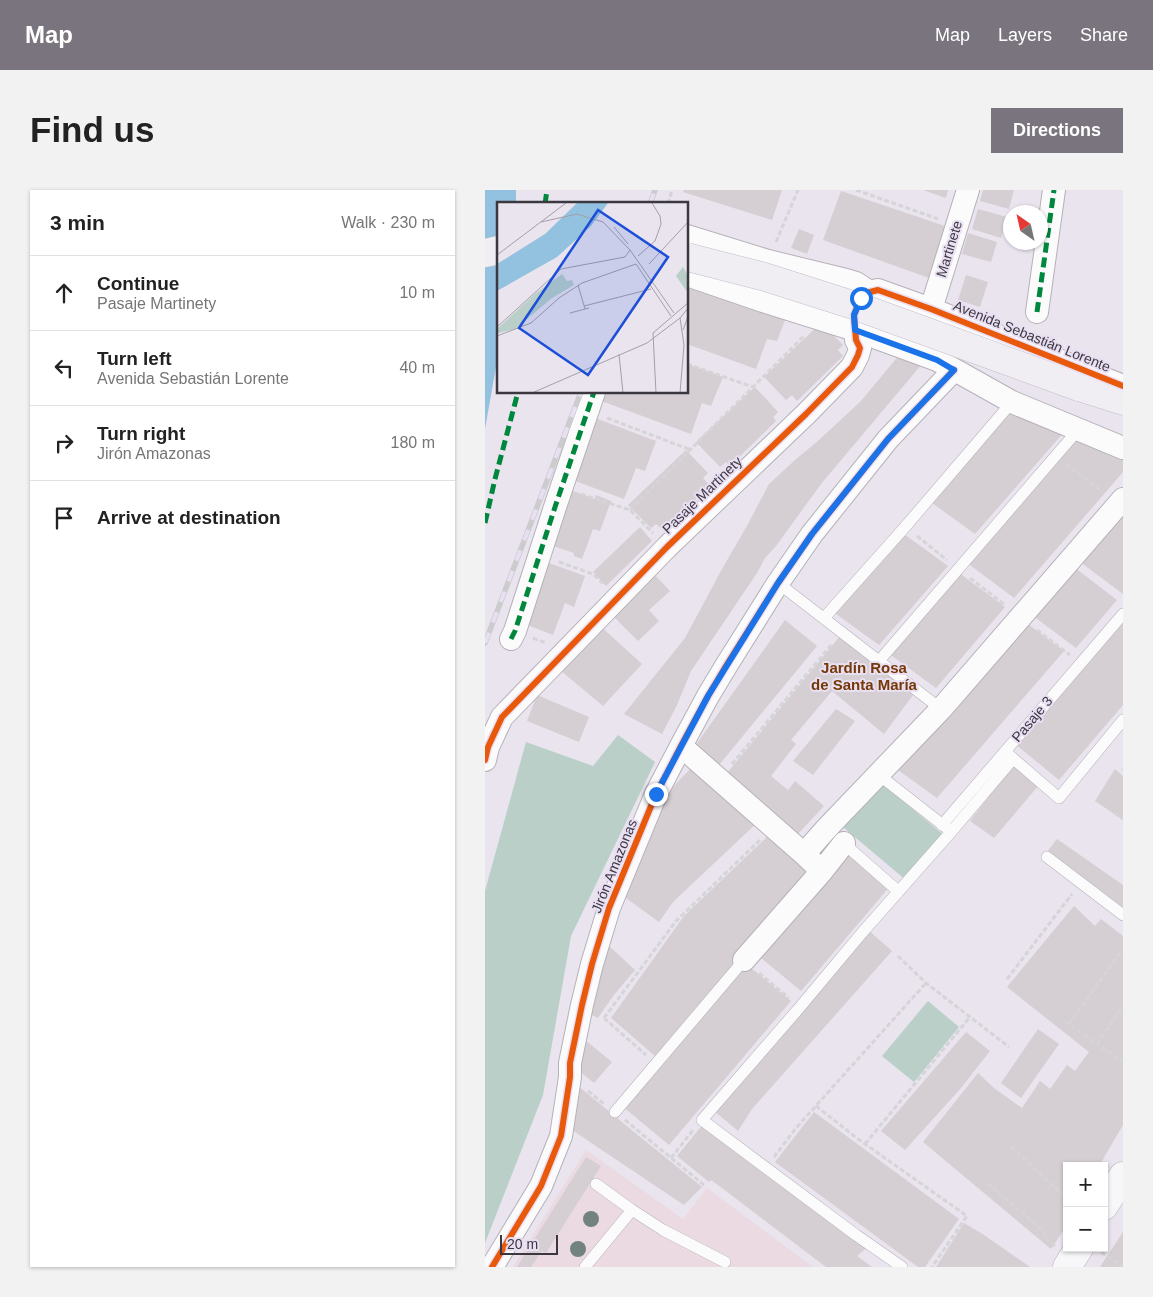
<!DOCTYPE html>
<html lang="en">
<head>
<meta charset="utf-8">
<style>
	body { margin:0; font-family:Arial,sans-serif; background:#f2f2f2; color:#222 }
	.controls { position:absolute; right:15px; bottom:15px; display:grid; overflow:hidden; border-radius:0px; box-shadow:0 1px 4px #0004 }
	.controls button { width:45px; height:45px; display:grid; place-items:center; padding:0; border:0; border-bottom:1px solid #e0e0e0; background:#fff; color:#222; font:25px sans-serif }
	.compass { position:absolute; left:518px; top:15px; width:45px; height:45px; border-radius:50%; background:#fff; box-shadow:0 1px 4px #0004; rotate:326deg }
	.scale { position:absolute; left:15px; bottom:12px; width:58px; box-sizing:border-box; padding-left:5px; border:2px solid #3c3840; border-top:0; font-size:14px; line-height:18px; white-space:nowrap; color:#3c3840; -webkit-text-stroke:4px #e9dff3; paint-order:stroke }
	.stop { position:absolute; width:15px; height:15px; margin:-11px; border:4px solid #1a73e8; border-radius:50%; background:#fff }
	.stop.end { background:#1a73e8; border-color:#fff; box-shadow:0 1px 5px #0008 }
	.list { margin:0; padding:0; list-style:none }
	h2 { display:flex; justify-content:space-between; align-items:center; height:65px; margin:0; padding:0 20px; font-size:21px }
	h2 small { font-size:16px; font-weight:400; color:#767676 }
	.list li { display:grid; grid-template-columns:32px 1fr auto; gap:15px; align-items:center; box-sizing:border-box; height:75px; padding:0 20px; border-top:1px solid #e0e0e0 }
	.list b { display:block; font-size:19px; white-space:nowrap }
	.list p { margin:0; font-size:16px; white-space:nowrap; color:#767676 }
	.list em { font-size:16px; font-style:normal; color:#767676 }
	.icon { flex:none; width:28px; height:28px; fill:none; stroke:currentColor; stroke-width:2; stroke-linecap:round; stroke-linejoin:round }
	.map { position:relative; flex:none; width:638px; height:1077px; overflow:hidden; border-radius:0px }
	header { display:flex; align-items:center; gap:30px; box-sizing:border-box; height:70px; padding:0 25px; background:#79747d; color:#fff }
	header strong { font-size:24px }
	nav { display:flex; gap:28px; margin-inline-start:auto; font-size:18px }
	.intro { display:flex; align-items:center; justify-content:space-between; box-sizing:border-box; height:120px; padding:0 30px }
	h1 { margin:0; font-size:35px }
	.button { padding:12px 22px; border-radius:0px; background:#79747d; color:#fff; font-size:18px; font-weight:700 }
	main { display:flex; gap:30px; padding:0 30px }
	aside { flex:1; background:#fff; border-radius:0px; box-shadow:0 1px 4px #0004 }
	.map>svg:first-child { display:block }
	.medical { fill:#ebdae2 }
	.green { fill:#b9cfc8 }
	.water { fill:#92c2df }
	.building { fill:#d5ced2 }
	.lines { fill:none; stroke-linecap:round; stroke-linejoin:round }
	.lane-casing { stroke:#b5b1b9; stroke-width:12 }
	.street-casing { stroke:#b5b1b9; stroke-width:24 }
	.secondary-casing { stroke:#b5b1b9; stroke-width:29 }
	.highway-casing { stroke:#c2bec9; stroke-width:29 }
	.path { stroke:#d5d4d7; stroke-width:3; stroke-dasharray:5 2.5; stroke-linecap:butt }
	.lane { stroke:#fcfbfc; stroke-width:11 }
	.street { stroke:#fcfbfc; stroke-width:22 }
	.secondary { stroke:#f7f7f9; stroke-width:28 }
	.highway { stroke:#f0edf3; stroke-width:28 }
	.rail-casing { stroke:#cccbce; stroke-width:5.5 }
	.rail { stroke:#e9dff3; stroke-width:4; stroke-dasharray:11; stroke-linecap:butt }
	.highway-bridge-casing { stroke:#c2bec9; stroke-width:29; stroke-linecap:butt }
	.highway-bridge { stroke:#f0edf3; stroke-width:28 }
	.quiet { stroke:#00873e; stroke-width:5; stroke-dasharray:10 5; stroke-linecap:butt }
	.cycleway-casing { stroke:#e9dff3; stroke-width:9 }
	.cycleway { stroke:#e8590c; stroke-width:6 }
	.tree { fill:#72837f }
	.route { stroke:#1a73e8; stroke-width:6 }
	.labels { text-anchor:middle; stroke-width:4; stroke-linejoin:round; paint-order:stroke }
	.street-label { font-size:14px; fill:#3c3840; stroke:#e9dff3 }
	.neighbourhood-label { font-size:15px; font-weight:bold; fill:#743907; stroke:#e9dff3 }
	.inset-road { fill:none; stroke:#a49fa8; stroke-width:1 }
	.view { fill:#1d4ed8; fill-opacity:0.15; stroke:#1d4ed8; stroke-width:2.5 }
	.inset-edge { fill:none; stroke:#3c3840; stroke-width:2.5 }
</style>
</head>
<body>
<header>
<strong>Map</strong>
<nav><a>Map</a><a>Layers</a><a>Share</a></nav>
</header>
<div class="intro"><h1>Find us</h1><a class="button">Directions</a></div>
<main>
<aside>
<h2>3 min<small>Walk · 230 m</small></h2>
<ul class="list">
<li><svg class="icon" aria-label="ahead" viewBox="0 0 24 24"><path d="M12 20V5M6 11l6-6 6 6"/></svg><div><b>Continue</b><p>Pasaje Martinety</p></div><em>10 m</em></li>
<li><svg class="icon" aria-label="left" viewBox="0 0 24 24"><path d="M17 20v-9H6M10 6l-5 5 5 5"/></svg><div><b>Turn left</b><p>Avenida Sebastián Lorente</p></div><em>40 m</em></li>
<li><svg class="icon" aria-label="right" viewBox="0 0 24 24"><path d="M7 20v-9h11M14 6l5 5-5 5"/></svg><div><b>Turn right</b><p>Jirón Amazonas</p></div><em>180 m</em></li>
<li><svg class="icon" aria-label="arrive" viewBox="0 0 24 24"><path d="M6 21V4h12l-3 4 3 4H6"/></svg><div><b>Arrive at destination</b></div></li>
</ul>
</aside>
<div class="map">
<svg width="638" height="1077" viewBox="0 0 638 1077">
	<rect width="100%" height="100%" fill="#e9e4ee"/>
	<path class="medical" d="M101 960 198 1029 222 998 328 1077H28Z"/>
	<path class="green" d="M133 545 170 572 86 746 58 905 0 1053V701L41 552 108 576Z
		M396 593 460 646 422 691 358 637Z
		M443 811 474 837 429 892 397 866Z"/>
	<path class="water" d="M0 0H31V14H14V160L0 239Z"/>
	<path class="building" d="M199 0H297L287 30 198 2Z
		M438 0H463L461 8Z
		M498 0H529L524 19 495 11Z
		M356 1 460 36 444 88 338 50Z
		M493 19 522 27 516 48 487 39Z
		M314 39 329 45 322 64 306 58Z
		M483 43 512 52 506 72 477 64Z
		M481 85 503 92 495 117 473 110Z
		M202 89 303 122 292 151 282 149 271 179 202 154Z
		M336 133 358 155 353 160 358 166 312 211 307 205 301 210 279 187Z
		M420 158 437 174 336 294 291 356 280 368 272 383 206 481 192 515 177 544 139 524 200 448 237 379 263 334 284 294 310 270 334 250 376 211Z
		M202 174 238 187 226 216 217 213 206 244 111 209 113 202H202Z
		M270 197 293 222 288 227 291 231 245 276 241 272 235 277 211 252Z
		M524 218 580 241 490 344 443 310Z
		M105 226 171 251 160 281 151 278 139 309 82 288Z
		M591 245 638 264V282L529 408 481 372Z
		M201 260 223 283 218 288 225 296 179 341 171 334 166 338 143 315Z
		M78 297 109 309 111 305 126 311 115 341 108 339 97 369 89 366V363L59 353Z
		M638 325V404L591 369Z
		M155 337 167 351 121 396 108 382Z
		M416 342 463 376 394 455 347 421Z
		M53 369 100 386 89 417 80 413 68 445 32 431Z
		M585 374 632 410 591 458 543 422Z
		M166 381 185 401 164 420 174 431 153 451 124 422Z
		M473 382 520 417 451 498 403 463Z
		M531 425 579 461 452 608 413 580Z
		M638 427V515L574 590 529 553Z
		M300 430 332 456 234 575 210 556Z
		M113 434 157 474 118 516 75 480Z
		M355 446 431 501 399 544 347 501 306 550 311 554 286 586 303 600 310 591 339 616 313 644 242 583Z
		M52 505 104 527 94 552 42 531Z
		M351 519 370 531 328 585 308 571Z
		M534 568 560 588 509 648 485 631Z
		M210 574 275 630 188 712 174 732 137 705 186 599Z
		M630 579 638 586V630L610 611Z
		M283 646 326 683 170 866 126 828 199 726Z
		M572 649 638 695V718L562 662Z
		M359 656 406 695 316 801 269 762Z
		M589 716 610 736 616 729 638 746V935L614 976H582V1035L566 1059 438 952 493 883 509 898 537 918 555 891 565 899 582 875 590 881 604 862 522 797Z
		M382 739 407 761 267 919 253 941 228 920Z
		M124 756 150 780 128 806 113 828 105 824Z
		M259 772 306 811 184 955 137 916Z
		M553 839 574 854 536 908 516 893Z
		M481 842 505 861 476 898 420 960 396 941Z
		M100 850 127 872 109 893 93 880Z
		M92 895 143 937 217 997 199 1015 84 938Z
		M329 922 474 1029 440 1077H433L290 972Z
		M219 933 384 1056 372 1066 387 1077H341L233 995 226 990 224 992 192 966Z
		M101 967 116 976 61 1063 57 1061 46 1077H32Z
		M479 1033 499 1045 545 1077H451Z
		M638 1042V1077H615Z"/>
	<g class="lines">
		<defs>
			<path id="lane" d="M293 393 456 519
				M339 428 420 337 527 212
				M394 471 593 240
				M524 565 574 608 638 530
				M394 585 463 639
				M457 635 638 424
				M356 651 413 701
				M562 667 638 725
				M130 922 259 770
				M111 994 147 1020 178 1040 240 1072
				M100 1077 147 1020
				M417 1077 371 1045 217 930 315 817 376 744 466 642 528 569"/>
			<path id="street" d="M202 46 283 71 361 90 371 93 385 102
				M202 85 278 111 370 140 452 170 527 212 638 258
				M446 119 483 0
				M552 122 569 0
				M26 449 30 441 71 314 109 202
				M196 556 319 664 337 681
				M0 570 3 557 17 527 182 357 321 224 367 177 373 165 375 158 371 150 369 125 376 108 385 102 393 100 446 119 638 196
				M319 664 342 638 456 519 638 309
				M259 770 337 681 359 653
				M7 1077 56 996 76 946 85 887V873L97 815 107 774 124 718 171 604 196 556 223 506 241 476 293 393 327 344 403 249 469 180"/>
			<path id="secondary" d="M619 1016 638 986
				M582 1077 594 1058"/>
			<path id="highway" d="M0 63 14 60
				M594 197 638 211"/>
		</defs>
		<use href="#lane" class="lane-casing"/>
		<use href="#street" class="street-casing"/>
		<use href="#secondary" class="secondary-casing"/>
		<use href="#highway" class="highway-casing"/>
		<path class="path" d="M371 0 453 29
			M183 14 187 0
			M291 52 313 0
			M202 174 268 197
			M122 228 206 260
			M581 274 618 302
			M96 304 145 320 168 343
			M145 320 319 146
			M432 346 462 370
			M74 372 108 384 119 394
			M485 388 520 415
			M552 440 585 465
			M48 448 61 453
			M247 574 347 454
			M637 579 638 580
			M630 623 638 629
			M413 766 441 793 524 857
			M274 783 304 808
			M522 789 587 704
			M119 828 191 731 275 650
			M119 828 161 865
			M580 831 612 854 638 872
			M584 834 637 760
			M612 854 638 816
			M103 901 119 914
			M331 916 373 949 482 1026 447 1077
			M140 930 219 995
			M380 954 485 827
			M526 957 582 1008
			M289 967 311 938 441 793
			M186 968 208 940
			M502 993 559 1041 560 1048 570 1056
			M616 1062 638 1077"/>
		<use href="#lane" class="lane"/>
		<use href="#street" class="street"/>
		<use href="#secondary" class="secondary"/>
		<use href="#highway" class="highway"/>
		<defs>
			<path id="rail" d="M165 14 170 0
				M0 453 96 202"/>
		</defs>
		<use href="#rail" class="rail-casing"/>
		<use href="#rail" class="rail"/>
		<defs>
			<path id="highway-bridge" d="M202 67 280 87 371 116 594 197"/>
		</defs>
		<use href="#highway-bridge" class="highway-bridge-casing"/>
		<use href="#highway-bridge" class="highway-bridge"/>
		<path class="quiet" d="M60 14 62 0
			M552 122 569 0
			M0 333 10 289 33 202
			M26 449 30 441 71 314 109 202"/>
		<defs>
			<path id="cycleway" d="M0 570 3 557 17 527 182 357 321 224 367 177 373 165 375 158 371 150 369 125 376 108 385 102 393 100 446 119 638 196
				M7 1077 56 996 76 946 85 887V873L97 815 107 774 124 718 171 604 196 556 223 506 241 476 293 393 327 344 403 249 469 180"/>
		</defs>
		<use href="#cycleway" class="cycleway-casing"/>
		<use href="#cycleway" class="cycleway"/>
	</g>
	<g class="tree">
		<circle cx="106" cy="1029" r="8"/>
		<circle cx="93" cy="1059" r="8"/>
	</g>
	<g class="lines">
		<path class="route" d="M171 604 223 506 293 393 327 344 403 249 469 180 452 170 370 140 369 125 376 108"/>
	</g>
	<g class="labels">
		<g class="street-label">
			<text transform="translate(464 59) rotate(-73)" y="5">Martinete</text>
			<text transform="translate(547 146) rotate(22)" y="5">Avenida Sebastián Lorente</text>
			<text transform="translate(217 305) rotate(-44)" y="5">Pasaje Martinety</text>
			<text transform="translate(547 529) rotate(-50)" y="5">Pasaje 3</text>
			<text transform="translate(129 676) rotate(-68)" y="5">Jirón Amazonas</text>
		</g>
		<g class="neighbourhood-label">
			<text x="379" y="483">Jardín Rosa<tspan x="379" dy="17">de Santa María</tspan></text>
		</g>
	</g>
	<g transform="translate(12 12)">
		<rect width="191" height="191" fill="#e9e4ee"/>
		<path d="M186 65 191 74V91L179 74ZM65 72 70 79 75 78 77 83 55 96 18 127 1 131 0 127 39 91Z" fill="#b9cfc8"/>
		<path d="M80 1H111L94 24 60 55 0 89V62L48 32Z" fill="#92c2df"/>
		<path class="inset-road" d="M44 20 80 12 106 20 133 48 177 111M117 25 131 42M0 53 69 1M141 54 158 39 164 22 163 14 155 1M139 62 174 114M152 62 192 19M81 83 88 107M87 104 154 87M73 111 92 106M0 125 64 67 128 55 133 48M186 128 192 112M0 134 34 121 62 96 85 81 139 62M122 152 126 191M35 191 150 141 183 116M159 191 156 131 192 100M183 191 187 143 183 116 192 105"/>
		<path class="view" d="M101 8 171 55 91 173 22 126Z"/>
		<rect width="191" height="191" class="inset-edge"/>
	</g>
</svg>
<div class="controls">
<button>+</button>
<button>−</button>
</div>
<svg class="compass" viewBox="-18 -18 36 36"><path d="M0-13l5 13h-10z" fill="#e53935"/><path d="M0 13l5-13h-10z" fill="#767676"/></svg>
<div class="scale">20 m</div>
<div class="stop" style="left:376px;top:108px"></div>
<div class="stop end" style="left:171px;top:604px"></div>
</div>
</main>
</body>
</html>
